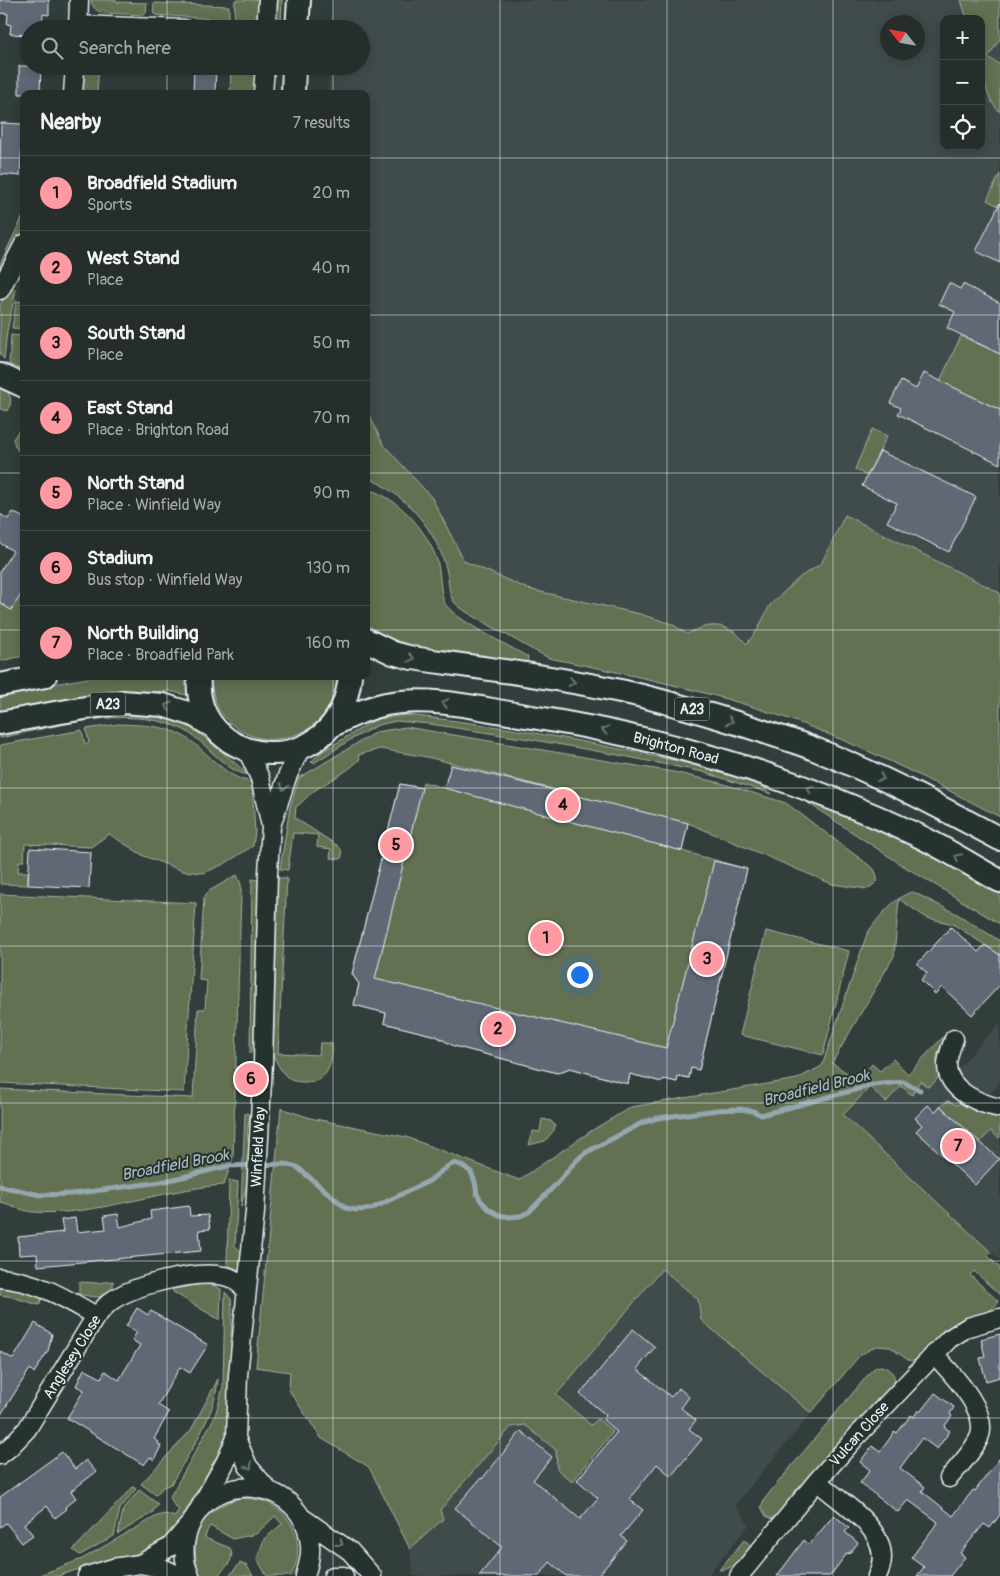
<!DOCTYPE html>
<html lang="en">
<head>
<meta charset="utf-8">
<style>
	body { margin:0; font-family:Pangolin,sans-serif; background:#2e3634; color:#f1f3f6 }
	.controls { position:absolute; right:15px; top:15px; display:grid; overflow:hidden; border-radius:10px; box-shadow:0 2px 12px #0003 }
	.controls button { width:45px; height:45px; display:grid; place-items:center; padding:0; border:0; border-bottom:1px solid #424a48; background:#262e2c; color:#f1f3f6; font:25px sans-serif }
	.compass { position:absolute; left:880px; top:15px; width:45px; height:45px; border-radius:50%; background:#262e2c; box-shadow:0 2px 12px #0003; rotate:301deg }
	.you { position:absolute; left:579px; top:974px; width:18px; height:18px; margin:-12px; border:4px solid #fff; border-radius:50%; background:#1a73e8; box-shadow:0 0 0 8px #1a73e833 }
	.badge { display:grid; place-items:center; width:32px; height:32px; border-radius:50%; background:#ff9aa2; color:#111; font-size:16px; font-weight:700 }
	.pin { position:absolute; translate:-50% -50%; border:2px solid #fff; box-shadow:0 1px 5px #0006 }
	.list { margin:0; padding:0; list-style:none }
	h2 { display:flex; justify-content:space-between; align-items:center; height:65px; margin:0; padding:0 20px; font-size:21px }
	h2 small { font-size:16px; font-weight:400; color:#a4a8a9 }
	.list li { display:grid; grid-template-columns:32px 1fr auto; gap:15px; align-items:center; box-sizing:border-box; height:75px; padding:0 20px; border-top:1px solid #424a48 }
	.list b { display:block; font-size:19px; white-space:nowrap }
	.list p { margin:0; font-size:16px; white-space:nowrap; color:#a4a8a9 }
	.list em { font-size:16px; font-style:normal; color:#a4a8a9 }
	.icon { flex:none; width:28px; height:28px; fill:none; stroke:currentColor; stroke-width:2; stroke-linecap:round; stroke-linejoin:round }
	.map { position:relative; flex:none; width:1000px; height:1576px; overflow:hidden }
	.search { position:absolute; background:#262e2c; box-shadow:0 2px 12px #0003; left:20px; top:20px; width:350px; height:55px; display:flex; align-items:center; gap:12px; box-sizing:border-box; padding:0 18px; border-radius:28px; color:#a4a8a9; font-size:19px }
	.panel { position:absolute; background:#262e2c; box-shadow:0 2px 12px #0003; left:20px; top:90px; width:350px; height:590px; border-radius:10px }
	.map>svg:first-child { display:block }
	.built { fill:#404b4c; fill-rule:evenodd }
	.green { fill:#637051; stroke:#a6b0a4 }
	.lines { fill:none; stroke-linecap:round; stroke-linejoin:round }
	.stream { stroke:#95a7af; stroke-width:5 }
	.building { fill:#616875; stroke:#e8f1f8 }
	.minor-casing { stroke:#e8f1f8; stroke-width:21 }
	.major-casing { stroke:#e8f1f8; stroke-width:26 }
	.minor { stroke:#26332d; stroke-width:18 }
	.major { stroke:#26332d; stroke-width:22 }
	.oneway { stroke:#6a7674 }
	.grid { fill:none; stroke:#e8f1f8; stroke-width:1; stroke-opacity:0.55 }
	.labels { text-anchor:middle; stroke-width:4; stroke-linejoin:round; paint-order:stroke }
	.shield { fill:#26332d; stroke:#aeb8bb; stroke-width:1 }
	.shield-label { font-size:14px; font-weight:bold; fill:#e8f1f8 }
	.street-label { font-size:15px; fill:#e8f1f8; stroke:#26332d }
	.water-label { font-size:16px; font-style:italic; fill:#a9b9c2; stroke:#26332d }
</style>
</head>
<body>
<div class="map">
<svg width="1000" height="1576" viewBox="0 0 1000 1576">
	<rect width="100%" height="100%" fill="#323e3b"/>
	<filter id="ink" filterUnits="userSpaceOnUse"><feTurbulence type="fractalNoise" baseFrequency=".02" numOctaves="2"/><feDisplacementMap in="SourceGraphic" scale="10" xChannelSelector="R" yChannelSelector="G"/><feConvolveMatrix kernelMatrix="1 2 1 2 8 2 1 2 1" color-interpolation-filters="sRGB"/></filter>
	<g filter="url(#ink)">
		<path class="built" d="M332 0H1000V796L460 584 392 454 383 444 366 408V94H328L329 66H361V29H330ZM944 19H981V146H944ZM888 22H918V52H888Z
			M1000 1022V1083L986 1098 1000 1108V1260L843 1115 870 1087 901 1086 920 1081 928 1087 956 1071Z
			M702 1156 900 1353 890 1347 876 1346 860 1355 735 1505 749 1525 707 1576H413L410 1548 369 1467 321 1438 289 1390 296 1256Z"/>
		<path class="green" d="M91 0H116L117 2 147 3 146 13 144 15 103 13C96 11 92 7 91 0Z
			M235 0H261V17L246 21H234Z
			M274 0H282L281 29H272Z
			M961 0H1000V39L988 57 1000 65V112C978 93 981 45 981 19H967Z
			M154 3 229 6V20L155 15 153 13Z
			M86 66H99L97 94H82Z
			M231 66H261L259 94H230Z
			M1000 174V207L987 200Z
			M24 214V230L0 276V264Z
			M10 287 16 290 7 331 4 359 0 355V305Z
			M16 301 24 302V329L12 328Z
			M11 335 23 336 22 357H24V371L9 364Z
			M961 336 1000 354V410L940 381Z
			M0 386C11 392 13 400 8 411L0 409Z
			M366 408 383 444 432 498 464 561 528 589 640 614 672 624 687 634C702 626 717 622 732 631 738 633 742 640 747 644L758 629 770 605 800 577 821 564 845 515 1000 593V817C942 787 884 756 823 732 735 696 642 677 549 658 528 648 509 636 489 625 478 618 463 612 454 602 448 594 449 578 446 568 436 529 404 493 366 477Z
			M21 427 24 428V456C17 452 15 446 13 439Z
			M872 429 887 436 867 476 855 469Z
			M366 489C398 496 430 533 438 564 440 574 441 595 444 602 452 619 510 646 528 657L527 663 407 647 387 638 366 624Z
			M24 590V656L0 661V610L3 604Z
			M100 676H189L191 696 169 691 150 692 83 700 0 716V693Z
			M210 676H339C337 685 336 698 331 706 305 748 242 752 217 706 213 697 212 686 210 676Z
			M124 711C137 713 150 713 163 716 194 723 225 755 249 775 223 772 205 739 180 728 126 704 55 727 0 738V733Z
			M407 715C491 724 574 739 658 757 683 762 756 774 772 794L703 772 618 755 529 739 430 724 396 721 378 725 350 740 314 763 311 762 320 753 376 719Z
			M119 724C142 725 168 725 188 739 209 753 225 778 252 782L255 832 253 846 224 864 204 873 183 871 144 856 109 834 91 847 25 844 24 861H19L18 872H28V885L0 884V745L82 730 85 744 89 743 86 729Z
			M406 727 673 772 717 782 786 803 874 869 877 876V881L873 885 867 889 832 884 688 823 682 851 747 869 699 1070 691 1068 689 1078 678 1076 677 1082 665 1079 662 1082 630 1074 628 1084 570 1068 557 1073 454 1046 436 1036 384 1023 386 1013 354 1005 359 984 352 974 400 784 422 788 423 782 444 788 451 765 581 796 427 757 380 749 358 755 360 759C347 773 329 780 314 791 307 796 303 802 296 807L295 818 338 846C342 850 343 853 341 859L330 858 331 849 317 847 318 835 293 833 288 870 280 869 290 807 299 778 376 732Z
			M806 800 905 841 1000 891V924L902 865 808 803Z
			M237 875 241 884V894L233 1157 224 1185C161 1189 95 1217 33 1212 21 1211 11 1204 0 1202V1089L193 1098 198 1009H205L207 981 199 980 204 897 209 891Z
			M278 878H287L278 1053 319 1055 320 1043H332C333 1061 329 1082 307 1082 300 1082 293 1082 288 1078 281 1072 277 1063 273 1055Z
			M252 879 258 880 255 1052 250 1053Z
			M913 892 957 914 1000 941V955L953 924 927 918 899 899 894 956 832 1063 858 1080 872 1064 880 1071 893 1059 908 1074 946 1034 948 1035C945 1042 940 1046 938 1053 933 1070 948 1075 928 1087L920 1081 912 1095 901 1086 886 1102 870 1087 843 1115 992 1253 987 1255 1000 1268V1295L974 1271 970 1275 998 1301C993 1314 979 1312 968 1318 953 1326 935 1345 922 1356L913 1361 908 1360 890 1347 876 1346 860 1355 811 1413 701 1320 698 1299 662 1269 556 1395 591 1425 598 1419 613 1432 572 1482 557 1469 556 1450 525 1425 511 1427 440 1510 443 1519 410 1549 369 1467 321 1438 289 1390 290 1372 256 1367 281 1108 310 1118 406 1137 519 1180 591 1131 631 1107 797 1079 822 1066 867 934C876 920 896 895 913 892Z
			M0 894 196 903 184 1092 0 1083Z
			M766 931 849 951 823 1055 740 1035Z
			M948 1101 957 1105 960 1103 977 1112 1000 1117V1137L999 1138 991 1131 980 1142 940 1106Z
			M245 1113 250 1114 247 1132 251 1155 249 1177 241 1206Z
			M542 1119 551 1121 555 1125 554 1130 545 1141 529 1145 533 1131 540 1132Z
			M229 1180 238 1182 235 1246 245 1255 242 1267 239 1270 227 1265Z
			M113 1281V1291C102 1300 92 1297 79 1294V1282L97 1283Z
			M202 1284H210L221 1289 220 1319H218L173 1292V1289Z
			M0 1285 44 1294 39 1305 8 1296 0 1295Z
			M225 1292 231 1299 232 1307 229 1423 226 1437 222 1447 173 1534 166 1542 145 1552 100 1562 58 1576H37L82 1559 157 1516 165 1514 175 1517 179 1509 175 1507 170 1497 214 1418 219 1403 223 1387Z
			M881 1366C894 1370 898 1378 891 1390L780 1514 771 1519 766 1516 761 1507 764 1500 770 1492 872 1370 876 1367Z
			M218 1379C215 1417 190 1451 171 1484L163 1487 156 1495 141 1484 191 1430Z
			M133 1487 136 1489 120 1509 114 1536 80 1555 73 1550Z
			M139 1490 158 1504 152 1513 118 1534 123 1510Z
			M240 1498C252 1499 264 1499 274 1506 298 1521 304 1552 291 1576H267L257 1559 264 1539 282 1524 275 1516 256 1534 233 1539 210 1526 207 1531 205 1538 230 1548C236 1560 225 1568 217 1576H201C186 1537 200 1510 240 1498Z
			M744 1540 752 1546C742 1557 735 1570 719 1570Z
			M240 1563 247 1566 253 1576H229Z"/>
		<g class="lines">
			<path class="stream" d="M0 1186 40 1195 72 1194 161 1182 228 1166 285 1164 297 1167 346 1208 357 1210 371 1209 429 1181 448 1166 455 1163 463 1166 471 1172 475 1182 477 1194 481 1201 490 1210 499 1215 510 1217 520 1216 529 1212 559 1181 576 1161 585 1153 644 1122 658 1118 717 1110 740 1109 753 1111 761 1115 873 1085 903 1082 920 1090"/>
		</g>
		<path class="building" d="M0 0H49V15L43 14 42 29H29V35L10 34 11 25 7 24 8 14 0 13Z
			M19 66H41L40 94H19Z
			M194 66H216L215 94H193Z
			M1 123 23 124 20 176 0 174Z
			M1000 203V263L976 251Z
			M949 283 960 289 963 284 1000 303V354L947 328 955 312 939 304Z
			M924 373 1000 410V464L898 414 901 408 890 403 901 381 916 389Z
			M880 451 976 497 949 552 887 522 897 503 862 486Z
			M13 512 24 518V590L11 610 0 603V571L13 551 0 543V514L8 519Z
			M451 765 688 823 682 851 444 788Z
			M400 784 422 788 375 979 666 1048 714 861 747 869 699 1070 691 1068 689 1078 678 1076 677 1082 664 1079 662 1082 630 1074 628 1084 570 1068 557 1073 454 1046 436 1036 384 1023 386 1013 354 1005 359 984 352 974Z
			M30 848 91 852 89 888 28 885Z
			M951 927 978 952 985 945 1000 955V985L972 1015 942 987 935 994 921 980 927 973 917 964Z
			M928 1105 935 1112 940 1106 999 1159 975 1185 916 1131 922 1125 915 1118Z
			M189 1206 190 1216 208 1215 210 1229 199 1230 201 1251 38 1266 37 1254 19 1255 18 1237 63 1232 61 1220 75 1218 77 1232 106 1229 104 1216 118 1214 120 1227 151 1219 150 1211Z
			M137 1308 148 1315 151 1311 208 1345 190 1373 180 1367 158 1405 169 1412 154 1439 159 1442 158 1444 161 1446 154 1460 150 1457 144 1465 67 1418 84 1390 76 1386 84 1369 101 1378 105 1371 119 1380 140 1345 132 1340 137 1332 126 1326Z
			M35 1323 52 1334 48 1351 34 1373 30 1369 0 1416V1351L13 1359Z
			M633 1329 655 1347 637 1369 671 1397 679 1388 689 1397 681 1408 696 1420 689 1429 702 1439 671 1476 657 1464 629 1499 643 1510 621 1536 627 1541 598 1576H566L550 1562 539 1576H479L502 1547 455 1508 481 1478 482 1479 521 1431 552 1457 533 1480 580 1519 598 1498 577 1480 617 1432 603 1420 606 1415 580 1394Z
			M1000 1334V1377L986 1381 980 1358 985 1357 981 1339Z
			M935 1393 954 1407 950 1414 952 1416 944 1427 950 1431 937 1449 922 1438 900 1468 925 1487 922 1491 953 1516 973 1490 975 1491 1000 1458V1515L990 1528 984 1524 960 1553 965 1557 950 1576H917L924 1567 911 1558 938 1522 908 1500 898 1512 887 1504 860 1483 870 1470 860 1462 872 1446 880 1452 895 1431 897 1433 911 1415 914 1417 918 1410 920 1412Z
			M62 1452 75 1469 86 1460 96 1472 71 1491 76 1498 65 1507 67 1509 55 1518 47 1506 24 1524 33 1535 22 1543 6 1523 0 1527V1497Z
			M834 1515 849 1528 845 1532 858 1543 849 1554 848 1552 830 1576H777L804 1540 809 1545Z"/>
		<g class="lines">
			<defs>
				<path id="minor" d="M78 25 184 29
					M78 29 79 0
					M266 29 268 0
					M73 94 75 66
					M263 94 265 66
					M0 290 24 244
					M247 750 260 778 271 826
					M954 1039C951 1047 947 1057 947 1066 948 1091 980 1104 1000 1108
					M0 1278C37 1281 65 1298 96 1316
					M934 1354C950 1372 991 1412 979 1438 972 1453 959 1466 949 1478
					M236 1438 248 1466 269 1491
					M0 1455 9 1448 27 1429 96 1316C101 1312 105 1306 110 1302 133 1285 195 1270 224 1276 233 1277 240 1284 246 1290
					M817 1481C842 1505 899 1533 877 1576
					M198 1511 225 1463 236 1438 238 1375 255 1212 263 1063 268 873 271 826 287 777 300 749
					M301 1517 350 1551 372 1576
					M140 1564 165 1569 179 1576
					M87 1576 113 1568 140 1564 170 1547 188 1526
					M190 1576C183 1561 183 1544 189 1528 213 1465 306 1479 310 1546 311 1557 308 1566 305 1576
					M333 1576H344
					M739 1576 817 1481 856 1437 949 1339 968 1327 1000 1318"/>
				<path id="major" d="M297 29 299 0
					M293 94 294 66
					M0 375 24 386
					M366 640 393 653 412 658C483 668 555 677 625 692 670 702 715 716 759 730 778 737 798 742 817 750 880 775 940 807 1000 839
					M199 676C191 770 339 787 350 676
					M0 685 45 676
					M0 723 55 713 122 702 163 705 194 715 212 726
					M333 725C350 716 367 708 386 704 432 695 486 710 532 717 666 738 794 777 917 835 946 849 973 866 1000 881"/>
			</defs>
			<use href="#minor" class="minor-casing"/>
			<use href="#major" class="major-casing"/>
			<use href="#minor" class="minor"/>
			<use href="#major" class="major"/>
		</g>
		<defs><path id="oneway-chevron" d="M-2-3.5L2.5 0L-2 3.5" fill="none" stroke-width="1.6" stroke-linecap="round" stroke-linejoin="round" transform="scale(1.25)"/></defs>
		<g class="oneway">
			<use href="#oneway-chevron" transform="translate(411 658) rotate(11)"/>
			<use href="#oneway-chevron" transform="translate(572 682) rotate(9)"/>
			<use href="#oneway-chevron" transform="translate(445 703) rotate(-171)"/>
			<use href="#oneway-chevron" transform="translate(168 706) rotate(-166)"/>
			<use href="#oneway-chevron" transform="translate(730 721) rotate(17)"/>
			<use href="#oneway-chevron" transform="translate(605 730) rotate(-167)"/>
			<use href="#oneway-chevron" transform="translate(881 778) rotate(25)"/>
			<use href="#oneway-chevron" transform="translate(284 787) rotate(108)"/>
			<use href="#oneway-chevron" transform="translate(810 789) rotate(-159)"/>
			<use href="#oneway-chevron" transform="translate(958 857) rotate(-151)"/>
			<use href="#oneway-chevron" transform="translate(249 1466) rotate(58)"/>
			<use href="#oneway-chevron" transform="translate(340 1543) rotate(36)"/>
		</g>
	</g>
	<path class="grid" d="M167 0V29M333 0V29M500 0V1576M667 0V1576M833 0V1576M167 66V94M333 66V94M0 158H24M366 158H1000M0 315H24M366 315H1000M0 473H24M366 473H1000M0 630H24M366 630H1000M167 676V1576M333 676V1576M0 788H1000M0 946H1000M0 1103H1000M0 1261H1000M0 1418H1000"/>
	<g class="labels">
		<g class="shield">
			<rect x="90.5" y="692.5" width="35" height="23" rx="4"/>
			<rect x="674.5" y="697.5" width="35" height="23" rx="4"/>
		</g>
		<g class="shield-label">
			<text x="108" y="709">A23</text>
			<text x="692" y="714">A23</text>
		</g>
		<g class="street-label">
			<text transform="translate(676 748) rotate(15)" y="5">Brighton Road</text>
			<text transform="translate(258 1147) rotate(-87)" y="5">Winfield Way</text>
			<text transform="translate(72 1357) rotate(-58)" y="5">Anglesey Close</text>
			<text transform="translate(859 1434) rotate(-48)" y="5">Vulcan Close</text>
		</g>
		<g class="water-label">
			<text transform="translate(816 1087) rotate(-14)" y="6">Broadfield Brook</text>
			<text transform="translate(175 1164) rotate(-11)" y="6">Broadfield Brook</text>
		</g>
	</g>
</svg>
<div class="controls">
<button>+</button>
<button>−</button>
<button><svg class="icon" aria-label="locate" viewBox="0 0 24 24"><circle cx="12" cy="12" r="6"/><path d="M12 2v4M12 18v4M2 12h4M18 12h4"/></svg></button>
</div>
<svg class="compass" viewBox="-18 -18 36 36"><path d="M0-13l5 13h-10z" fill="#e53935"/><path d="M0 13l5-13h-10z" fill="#a4a8a9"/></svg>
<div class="you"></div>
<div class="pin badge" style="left:546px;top:938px">1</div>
<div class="pin badge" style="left:498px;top:1029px">2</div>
<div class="pin badge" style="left:707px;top:959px">3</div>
<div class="pin badge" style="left:563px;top:805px">4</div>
<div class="pin badge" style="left:396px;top:845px">5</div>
<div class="pin badge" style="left:251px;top:1079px">6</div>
<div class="pin badge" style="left:958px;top:1146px">7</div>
<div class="search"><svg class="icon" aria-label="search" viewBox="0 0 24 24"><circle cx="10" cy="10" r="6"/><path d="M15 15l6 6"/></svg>Search here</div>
<section class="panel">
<h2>Nearby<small>7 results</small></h2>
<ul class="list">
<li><span class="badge">1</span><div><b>Broadfield Stadium</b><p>Sports</p></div><em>20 m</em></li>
<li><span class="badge">2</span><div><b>West Stand</b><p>Place</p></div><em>40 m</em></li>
<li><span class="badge">3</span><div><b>South Stand</b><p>Place</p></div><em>50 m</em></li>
<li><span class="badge">4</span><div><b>East Stand</b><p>Place · Brighton Road</p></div><em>70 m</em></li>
<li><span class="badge">5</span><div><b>North Stand</b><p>Place · Winfield Way</p></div><em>90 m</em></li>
<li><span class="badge">6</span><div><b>Stadium</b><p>Bus stop · Winfield Way</p></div><em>130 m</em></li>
<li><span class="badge">7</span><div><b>North Building</b><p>Place · Broadfield Park</p></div><em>160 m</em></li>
</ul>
</section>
</div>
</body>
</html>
